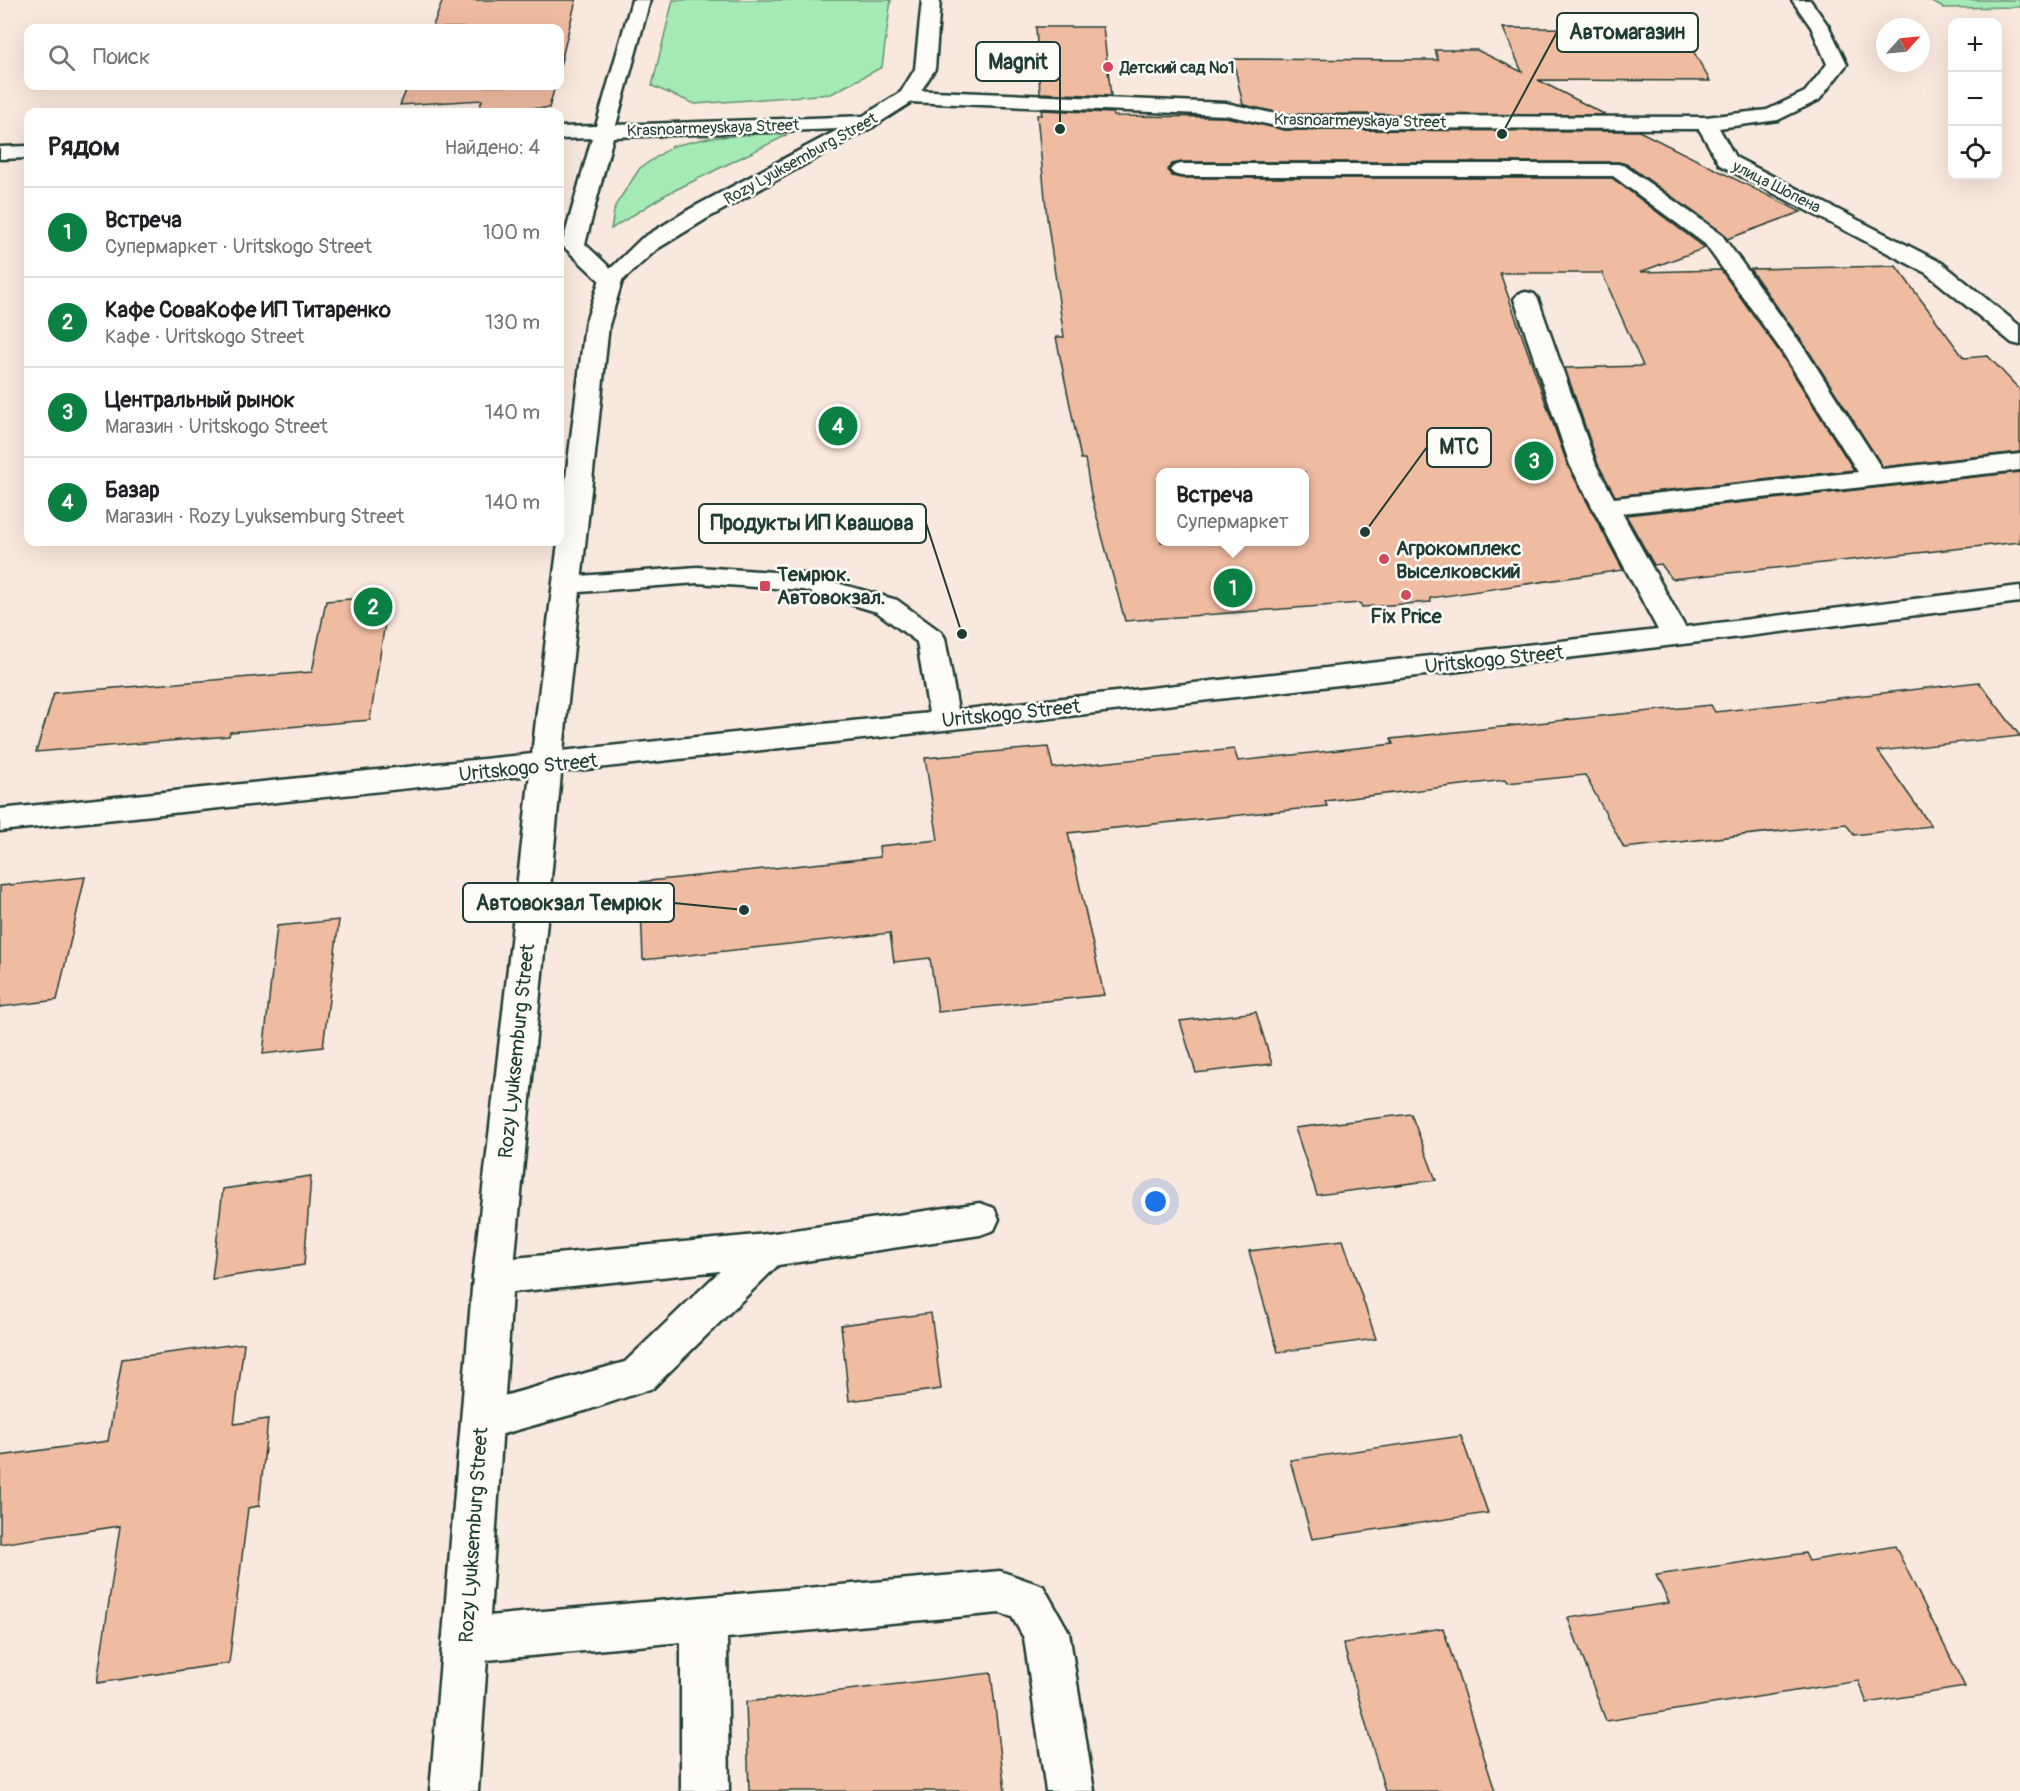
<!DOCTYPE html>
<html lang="ru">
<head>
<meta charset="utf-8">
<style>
	body { margin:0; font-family:Pangolin,sans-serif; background:#f2f2f2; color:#202124 }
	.controls { position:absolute; right:18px; top:18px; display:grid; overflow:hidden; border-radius:12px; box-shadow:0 6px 24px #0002 }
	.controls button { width:54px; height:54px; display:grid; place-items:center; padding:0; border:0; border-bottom:2px solid #e0e0e0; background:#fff; color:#202124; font:30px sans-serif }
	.compass { position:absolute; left:1876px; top:18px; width:54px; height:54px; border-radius:50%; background:#fff; box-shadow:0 6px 24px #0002; rotate:63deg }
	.you { position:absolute; left:1156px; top:1202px; width:21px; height:21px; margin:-15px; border:4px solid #fff; border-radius:50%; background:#1a73e8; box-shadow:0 0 0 9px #1a73e833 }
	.badge { display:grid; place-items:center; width:39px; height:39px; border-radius:50%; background:#0b8043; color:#fff; font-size:20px; font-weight:700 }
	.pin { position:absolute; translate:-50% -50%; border:3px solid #fff; box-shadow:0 2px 6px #0006 }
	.popup { position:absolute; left:1156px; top:468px; width:153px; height:78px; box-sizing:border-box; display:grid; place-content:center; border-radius:12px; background:#fff; filter:drop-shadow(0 2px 4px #0005); font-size:20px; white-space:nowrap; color:#757577 }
	.popup b { font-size:22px; color:#202124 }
	.popup::after { content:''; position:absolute; left:50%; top:100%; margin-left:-12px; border:12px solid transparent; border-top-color:#fff }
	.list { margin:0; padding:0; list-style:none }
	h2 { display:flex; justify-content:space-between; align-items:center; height:78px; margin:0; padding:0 24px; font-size:26px }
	h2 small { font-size:20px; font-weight:400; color:#757577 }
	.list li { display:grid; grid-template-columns:39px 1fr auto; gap:18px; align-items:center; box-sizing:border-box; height:90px; padding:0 24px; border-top:2px solid #e0e0e0 }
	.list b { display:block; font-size:22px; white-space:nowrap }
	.list p { margin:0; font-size:20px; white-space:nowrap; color:#757577 }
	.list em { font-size:20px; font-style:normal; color:#757577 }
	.icon { flex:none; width:33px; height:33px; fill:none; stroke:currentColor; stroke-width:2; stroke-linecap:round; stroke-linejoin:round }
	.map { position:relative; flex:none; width:2020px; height:1791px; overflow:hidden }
	.search { position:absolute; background:#fff; box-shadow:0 6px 24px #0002; left:24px; top:24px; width:540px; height:66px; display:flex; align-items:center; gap:15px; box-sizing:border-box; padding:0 21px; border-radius:12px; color:#757577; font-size:22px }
	.panel { position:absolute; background:#fff; box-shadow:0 6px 24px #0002; left:24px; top:108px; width:540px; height:438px; border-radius:12px }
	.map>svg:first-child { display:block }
	.green { fill:#a5e9b4; stroke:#629374; stroke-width:1.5 }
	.building { fill:#efbba1; stroke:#1f3d34; stroke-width:1.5; fill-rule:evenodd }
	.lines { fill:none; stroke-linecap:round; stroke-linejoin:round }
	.minor-casing { stroke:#1f3d34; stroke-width:5 }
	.major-casing { stroke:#1f3d34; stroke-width:5 }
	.minor { fill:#fdfcf7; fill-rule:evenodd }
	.major { fill:#fdfcf7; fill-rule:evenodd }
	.poi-dot { fill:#d1495b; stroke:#fdfcf7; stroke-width:2 }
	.labels { text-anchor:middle; stroke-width:5; stroke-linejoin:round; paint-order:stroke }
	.far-poi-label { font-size:16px; font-weight:bold; fill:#1f3d34; stroke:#fdfcf7; text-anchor:start }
	.far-street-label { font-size:16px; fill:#1f3d34; stroke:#fdfcf7 }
	.poi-label { font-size:20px; font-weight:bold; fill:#1f3d34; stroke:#fdfcf7; text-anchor:start }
	.street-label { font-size:20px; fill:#1f3d34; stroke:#fdfcf7 }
	.leader { fill:none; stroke:#1f3d34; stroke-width:2 }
	.callout-dot { fill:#1f3d34; stroke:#fdfcf7; stroke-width:2 }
	.callout { fill:#fdfcf7; stroke:#1f3d34; stroke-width:2 }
	.callout-label { font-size:21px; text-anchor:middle; font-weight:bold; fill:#1f3d34 }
</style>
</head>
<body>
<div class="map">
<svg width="2020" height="1791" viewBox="0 0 2020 1791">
	<rect width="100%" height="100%" fill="#f9e8dd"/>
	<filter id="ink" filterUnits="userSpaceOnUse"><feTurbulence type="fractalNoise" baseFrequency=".0167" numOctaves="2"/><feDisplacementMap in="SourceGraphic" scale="12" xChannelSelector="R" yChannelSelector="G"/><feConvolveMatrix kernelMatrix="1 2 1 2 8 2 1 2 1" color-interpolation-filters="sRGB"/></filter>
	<g filter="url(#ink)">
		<path class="green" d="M673 0H891L882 67 831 94 695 104 652 86Z
			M1927 0H2020V7L1944 8Z
			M758 134 787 135 665 195 611 229 615 206 640 168 673 146 708 138Z"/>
		<path class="building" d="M443 0H576L560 66V28H432Z
			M1036 27H1103L1111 96 1040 93Z
			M1503 28 1681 29 1710 81 1538 80 1606 115 1285 114 1243 105 1233 59 1438 60 1435 50H1477L1522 72Z
			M408 86H555L549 108 479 110 482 100 400 105Z
			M1041 110 1113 113 1114 116 1226 117 1285 130 1639 131 1801 212 1727 239 1722 232 1626 164 1618 162H1181L1172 164 1168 170 1172 176 1181 178H1612L1705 248 1640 272 1721 270 1779 351 1854 470 1615 496 1598 464 1565 368 1643 366 1602 273H1500L1568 466 1623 570 1430 598 1431 602 1362 607 1360 603 1125 621 1091 495 1085 459H1081L1056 337H1064L1047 218 1037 115H1042ZM1161 472H1305V542H1161Z
			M1896 266 1964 358 1988 356 2020 390V452L1883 467 1806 347 1750 269Z
			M2020 472V542L1672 579 1661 564 1654 565 1626 515Z
			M389 596 370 720 230 732 229 736 36 752 54 693 312 672 326 601Z
			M1979 682 2020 736 1878 751 1931 826 1854 835 1846 824 1624 848 1585 775 1507 783 1505 780 1325 801 1327 806 1068 833 1104 995 938 1012 930 958 894 962 890 933 643 960 640 882 880 857 879 846 938 840 925 758 1048 747 1053 768 1234 749 1238 761 1393 744 1391 739 1611 715 1711 705 1715 712Z
			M85 877 57 1000 0 1007V886Z
			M339 920 323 1047 263 1054 277 926Z
			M1256 1012 1272 1064 1196 1073 1180 1021Z
			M1411 1114 1436 1180 1317 1195 1295 1128Z
			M311 1176 304 1265 212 1279 223 1189Z
			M1343 1240 1376 1339 1278 1352 1249 1251Z
			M931 1313 941 1389 849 1401 841 1325Z
			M244 1343 234 1424 268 1419 259 1506 248 1508 229 1663 97 1683 120 1526 0 1544V1456L108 1441 122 1359Z
			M1461 1436 1488 1513 1312 1539 1290 1460Z
			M1895 1546 1965 1687 1867 1703 1858 1681 1606 1721 1568 1618 1669 1603 1656 1575 1805 1553 1809 1561Z
			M1443 1628 1495 1791H1385L1343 1643Z
			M991 1673 1005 1791H749L746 1702Z"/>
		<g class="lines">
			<defs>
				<path id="minor" d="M632 0H650L616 125 867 116 874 118 877 122 874 126 867 128 613 137 585 244 622 279 619 284 611 286 603 284 562 245 592 138 560 139V127L596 126Z
					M1792 0H1810L1829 27 1847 64 1819 100 1778 120 1719 128 1735 157 1942 263 2020 326V345L2012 343 1926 273 1720 165 1699 129 1285 128 1226 115 908 102 901 100 898 96 901 92 908 90 1226 103 1285 116 1706 117 1767 110 1805 92 1827 64 1811 27Z
					M28 146V158L0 159V147Z
					M1181 164H1618L1625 166 1721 234 1804 348 1882 469 2020 454V470L1622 513 1685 627 2020 586V602C1348 688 674 761 0 831V809L929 713 917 642 877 612 803 590 697 583 567 593 557 591 553 585 557 579 567 577 697 567 805 574 897 600 941 632 945 638 958 710 1658 630 1570 465 1514 299 1518 294 1526 292 1534 294 1538 299 1596 465 1614 498 1858 472 1781 350 1705 244 1613 176H1181L1174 174 1170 170 1174 166Z
					M980 1203 994 1208 999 1219 994 1230 980 1235 778 1265 653 1388 588 1410 482 1440 467 1434 461 1421 467 1408 482 1402 625 1362 720 1271 493 1294 479 1289 473 1277 479 1265 493 1260 767 1234Z
					M1000 1571 1043 1586 1069 1632 1094 1791H1046L1024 1638 1012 1617 1000 1613 727 1638 729 1791H681V1642L465 1662 449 1656 442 1640 449 1624 465 1618Z"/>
				<path id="major" d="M922 0H940L935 69 915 100 874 126 706 219 657 249 622 281 609 325 567 711 513 1277 478 1791H430L473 1277 537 711 585 325 600 279 641 239 690 209 860 118 901 92 915 69Z"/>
			</defs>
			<use href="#minor" class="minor-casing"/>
			<use href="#major" class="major-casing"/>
			<use href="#minor" class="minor"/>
			<use href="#major" class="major"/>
		</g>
	</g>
	<g class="poi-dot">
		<circle cx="1108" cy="67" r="6"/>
		<circle cx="1384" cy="559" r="6"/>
		<rect x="759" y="580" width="12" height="12" rx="3"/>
		<circle cx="1406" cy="595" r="6"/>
	</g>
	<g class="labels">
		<g class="far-poi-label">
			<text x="1120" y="73">Детский сад №1</text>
		</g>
		<g class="far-street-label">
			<text transform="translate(1360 120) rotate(1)" y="6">Krasnoarmeyskaya Street</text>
			<text transform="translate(713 127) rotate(-2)" y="6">Krasnoarmeyskaya Street</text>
			<text transform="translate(800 158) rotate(-29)" y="6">Rozy Lyuksemburg Street</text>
			<text transform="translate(1777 186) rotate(27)" y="6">улица Шопена</text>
		</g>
		<g class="poi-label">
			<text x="1396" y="555">Агрокомплекс<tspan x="1396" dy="23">Выселковский</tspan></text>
			<text x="777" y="581">Темрюк.<tspan x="777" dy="23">Автовокзал.</tspan></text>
			<text x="1406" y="623" text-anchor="middle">Fix Price</text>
		</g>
		<g class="street-label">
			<text transform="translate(1494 659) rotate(-6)" y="7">Uritskogo Street</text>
			<text transform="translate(1011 713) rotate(-6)" y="7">Uritskogo Street</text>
			<text transform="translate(528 767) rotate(-6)" y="7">Uritskogo Street</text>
			<text transform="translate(516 1051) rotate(-84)" y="7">Rozy Lyuksemburg Street</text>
			<text transform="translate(473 1535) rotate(-86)" y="7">Rozy Lyuksemburg Street</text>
		</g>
	</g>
	<path class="leader" d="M1502 134L1557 32M1060 129L1060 61M1365 532L1427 447M962 634L926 523M744 910L674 903"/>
	<g class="callout-dot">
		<circle cx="1502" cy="134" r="6"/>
		<circle cx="1060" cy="129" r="6"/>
		<circle cx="1365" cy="532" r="6"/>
		<circle cx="962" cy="634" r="6"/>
		<circle cx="744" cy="910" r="6"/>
	</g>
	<g class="callout">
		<rect x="1557" y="13" width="141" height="39" rx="6"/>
		<rect x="976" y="42" width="84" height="39" rx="6"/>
		<rect x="1427" y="428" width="64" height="39" rx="6"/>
		<rect x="699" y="504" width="227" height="39" rx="6"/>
		<rect x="463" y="883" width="211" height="39" rx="6"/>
	</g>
	<g class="callout-label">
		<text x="1627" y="39">Автомагазин</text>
		<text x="1018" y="69">Magnit</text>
		<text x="1459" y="454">МТС</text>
		<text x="812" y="530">Продукты ИП Квашова</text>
		<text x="569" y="910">Автовокзал Темрюк</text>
	</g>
</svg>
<div class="controls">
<button>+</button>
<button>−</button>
<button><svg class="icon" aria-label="locate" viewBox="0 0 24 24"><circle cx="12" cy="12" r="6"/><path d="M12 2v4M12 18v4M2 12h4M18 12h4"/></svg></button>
</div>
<svg class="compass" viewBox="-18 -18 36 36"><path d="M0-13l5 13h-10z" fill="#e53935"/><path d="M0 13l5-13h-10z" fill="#757577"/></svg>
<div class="you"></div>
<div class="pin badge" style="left:1233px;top:588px">1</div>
<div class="popup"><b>Встреча</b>Супермаркет</div>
<div class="pin badge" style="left:373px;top:607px">2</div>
<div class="pin badge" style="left:1534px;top:461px">3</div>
<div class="pin badge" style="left:838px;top:426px">4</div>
<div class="search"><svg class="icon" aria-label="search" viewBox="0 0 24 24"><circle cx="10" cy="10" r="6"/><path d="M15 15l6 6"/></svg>Поиск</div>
<section class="panel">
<h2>Рядом<small>Найдено: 4</small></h2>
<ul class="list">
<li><span class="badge">1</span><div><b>Встреча</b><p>Супермаркет · Uritskogo Street</p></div><em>100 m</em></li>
<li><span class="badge">2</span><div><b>Кафе СоваКофе ИП Титаренко</b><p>Кафе · Uritskogo Street</p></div><em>130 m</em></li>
<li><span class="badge">3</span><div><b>Центральный рынок</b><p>Магазин · Uritskogo Street</p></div><em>140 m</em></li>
<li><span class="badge">4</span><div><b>Базар</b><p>Магазин · Rozy Lyuksemburg Street</p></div><em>140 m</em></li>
</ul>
</section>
</div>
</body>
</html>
